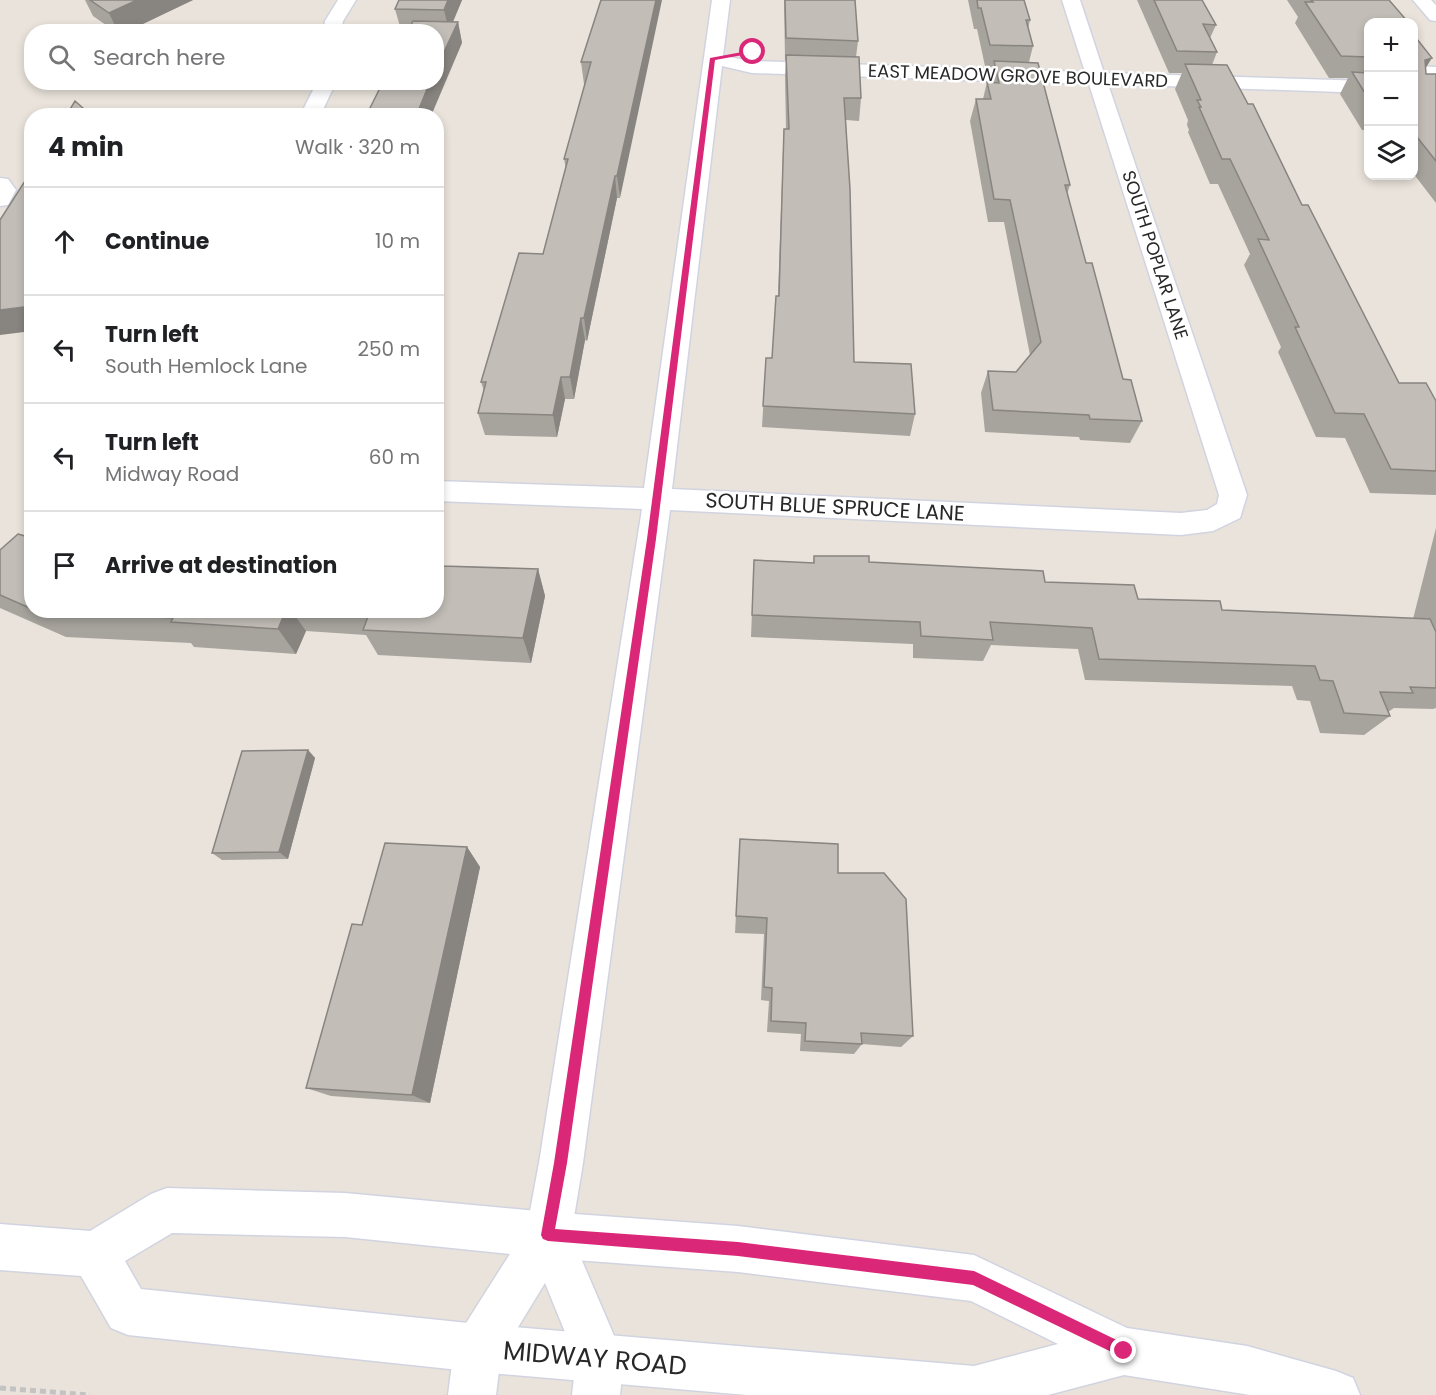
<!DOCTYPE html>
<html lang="en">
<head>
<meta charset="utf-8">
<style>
	body { margin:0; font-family:Poppins,sans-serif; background:#f2f2f2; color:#202124 }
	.controls { position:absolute; right:18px; top:18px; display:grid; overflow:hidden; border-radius:12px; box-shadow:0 3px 9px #0003 }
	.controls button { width:54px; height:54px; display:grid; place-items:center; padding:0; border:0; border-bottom:2px solid #e0e0e0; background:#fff; color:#202124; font:30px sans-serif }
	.stop { position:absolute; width:18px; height:18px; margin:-14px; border:4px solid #db2777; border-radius:50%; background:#fff }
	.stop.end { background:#db2777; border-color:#fff; box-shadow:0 2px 6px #0008 }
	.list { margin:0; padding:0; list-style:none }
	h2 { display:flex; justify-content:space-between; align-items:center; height:78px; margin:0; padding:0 24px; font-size:26px }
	h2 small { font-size:20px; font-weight:400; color:#757577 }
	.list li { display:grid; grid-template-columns:39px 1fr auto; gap:18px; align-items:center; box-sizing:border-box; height:108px; padding:0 24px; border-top:2px solid #e0e0e0 }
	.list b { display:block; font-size:22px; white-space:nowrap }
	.list p { margin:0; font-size:20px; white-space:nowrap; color:#757577 }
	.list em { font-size:20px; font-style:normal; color:#757577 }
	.icon { flex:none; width:33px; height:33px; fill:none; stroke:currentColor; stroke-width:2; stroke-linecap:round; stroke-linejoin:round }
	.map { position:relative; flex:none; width:1436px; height:1395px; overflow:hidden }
	.search { position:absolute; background:#fff; box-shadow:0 3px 9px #0003; left:24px; top:24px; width:420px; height:66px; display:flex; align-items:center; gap:15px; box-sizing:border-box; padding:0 21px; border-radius:24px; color:#757577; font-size:22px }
	.panel { position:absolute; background:#fff; box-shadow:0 3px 9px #0003; left:24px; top:108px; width:420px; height:510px; border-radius:24px }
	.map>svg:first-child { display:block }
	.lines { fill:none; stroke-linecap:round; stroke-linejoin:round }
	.minor-casing { stroke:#d1d4e0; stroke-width:3 }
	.secondary-casing { stroke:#d1d4e0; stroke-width:3 }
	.path { stroke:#c3c3c3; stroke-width:5; stroke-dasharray:6 4; stroke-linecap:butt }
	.minor { fill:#fff; fill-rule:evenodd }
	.secondary { fill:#fff; fill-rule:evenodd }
	.wall { fill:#a7a39d }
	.shaded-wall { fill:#888480 }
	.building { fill:#c2bdb7; stroke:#888480; stroke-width:1.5 }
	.route { fill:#db2777 }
	.labels { text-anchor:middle; stroke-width:5; stroke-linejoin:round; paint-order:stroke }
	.far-street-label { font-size:18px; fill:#282828; stroke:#fff }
	.street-label { font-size:21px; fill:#282828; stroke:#fff }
	.near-street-label { font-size:26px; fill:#282828; stroke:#fff }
</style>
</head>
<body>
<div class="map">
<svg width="1436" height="1395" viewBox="0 0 1436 1395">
	<rect width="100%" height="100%" fill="#e9e3db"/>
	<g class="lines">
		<defs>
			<path id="minor" d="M338 0H356L343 21 341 32H323L325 21Z
				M712 0H730L723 56 752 61 1085 72 1062 0H1080L1104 73 1368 81V93L1108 84 1247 495 1240 518 1213 531 1181 535 670 510 583 1163 571 1235 624 1359 620 1395H572L576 1359 545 1283 501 1355 496 1395H448L454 1348 461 1331 527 1227 539 1163 642 509 436 501V481L644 488ZM722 66 752 73 1089 84 1219 495 1217 504 1207 510 1181 513 672 489Z
				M1413 0H1431L1436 5V21L1430 20Z
				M1414 66 1436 67V79L1414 77Z
				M317 82H336L320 116H300Z
				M0 178 8 179 16 190 8 205 0 206Z"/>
			<path id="secondary" d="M167 1188 345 1193 548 1212 738 1226 974 1255 1127 1328 1247 1346 1336 1371 1353 1378 1360 1395H1250L1124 1375 1048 1395H747L478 1372 128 1335 111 1328 81 1276 0 1270V1224L90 1231 151 1194ZM172 1233 345 1237 548 1258 738 1272 971 1301 1058 1344 974 1366 478 1324 141 1289 125 1261Z"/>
		</defs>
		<use href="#minor" class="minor-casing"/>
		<use href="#secondary" class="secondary-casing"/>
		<path class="path" d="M0 1388 90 1395"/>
		<use href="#minor" class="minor"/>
		<use href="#secondary" class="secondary"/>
	</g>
	<path class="wall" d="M85 0H193L126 32H116L93 16Z
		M399 0H462L453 22H458L462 43 408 30H401L395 9Z
		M601 0 620 198H617L587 341 585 340 574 399H565L557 437 485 435 478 413 484 391 481 382 543 254 566 169 564 159 585 84H584L581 62Z
		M784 0H855L858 41 856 57 861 98 859 121 846 120 854 362 915 414 910 436 762 427 766 358H772L778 296 783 151 784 129H786L785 76 786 60H785Z
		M968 0H1024L1030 20 1028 29 1033 46 1029 62 1070 185 1067 194 1086 263 1123 379 1142 421 1130 443 1080 440 1079 437 985 432 981 393 988 371 1016 372 1030 355 1004 222H988L970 121 976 99H983L987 82H989L993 67 985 66 977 29H974Z
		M1137 0H1202L1216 25 1210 38 1217 52 1212 65 1302 205 1399 383 1436 401V495L1370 493 1345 438 1316 437 1278 352 1281 347 1244 265 1250 254 1218 184H1210L1188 132 1189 130 1187 125 1188 120 1175 89 1182 73H1169Z
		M1287 0H1389L1368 22V130H1362L1340 94 1348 78H1329L1295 23 1298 17Z
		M1413 34 1426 68V74H1436V203L1413 173Z
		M1436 528V708L1433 709 1394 708 1388 712 1390 716 1364 735 1320 733 1310 701 1297 700 1292 686 1085 680 1078 649 991 645 983 661 913 658V644L751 637 754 560 813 563 814 556 1045 582 1138 599 1222 610 1413 619Z
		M32 538V610H436L445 566 538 569 545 596 531 663 378 655 366 635 306 631 296 654 194 647 191 643 66 637 0 608V550Z
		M308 750 315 758 288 859 222 860 212 853Z
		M740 839 838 873 913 1036 901 1047 862 1044 854 1054 800 1051 801 1034 767 1032 769 1001 761 1000 764 934 735 933Z
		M467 847 480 867 430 1103 331 1096 306 1088 362 925Z"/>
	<path class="shaded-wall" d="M137 0H193L126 32H118L109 13Z
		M448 0H462L449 31 444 10Z
		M656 0H662L620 198 617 176Z
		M458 22 462 43 431 116H416L430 82H436V69Z
		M1432 58 1418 80 1425 60Z
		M615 176 617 198 587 341 584 318Z
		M32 306V331L0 335V310Z
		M581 318 585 340 574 399 570 377Z
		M561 377 565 399 557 437 553 415Z
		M538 569 545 596 531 663 523 638Z
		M286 610H291L306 631 296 654 278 629Z
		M308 750 315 758 288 859 279 852Z
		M467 847 480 867 430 1103 412 1095Z"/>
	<path class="building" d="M90 0H137L109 13Z
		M399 0H448L444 10 395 9Z
		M601 0H656L617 176H615L584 318H581L570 377H561L553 415 478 413 486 382H481L519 253 543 254 568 159H564L591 62H581Z
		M785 0H855L858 41 786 38Z
		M977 0H1024L1030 20H1026L1033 46 990 45 981 8H978Z
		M1154 0H1202L1216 25 1203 24 1217 52 1177 51Z
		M1311 0H1389L1408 22H1368V57L1341 56 1305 2H1313Z
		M413 21 458 22 436 69V32H408Z
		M1413 34 1432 58 1425 60 1426 74H1436V161L1413 132Z
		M786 55 859 57 861 98H844L850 189 854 362 911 364 915 414 763 406 766 358H772L776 296H779L784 129H789Z
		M994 61 1038 63 1070 185H1065L1086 263H1092L1123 379 1131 380 1142 421 1090 419 1089 415 993 410 988 371 1016 372 1041 342 1010 200 994 199 976 99H991L987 82 999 83Z
		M1185 64 1227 65 1248 104H1253L1302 205H1308L1399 383H1426L1436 401V471L1391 469 1364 414 1335 413 1295 327H1299L1258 239 1269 240 1230 159H1222L1199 107H1201L1197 100H1201Z
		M1352 72 1368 73V98Z
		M383 82H430L416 116H366Z
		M75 101 92 116H66Z
		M32 170V306L0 310V220Z
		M18 534 32 538V609L0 595V550Z
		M814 556H869V562L1043 571 1045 582 1134 585 1138 599 1220 601 1222 610 1430 619 1436 632V688L1410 687 1413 693 1380 692 1390 716 1344 713 1333 681 1320 680 1315 666 1099 659 1092 628 990 622 993 640 921 636 920 622 752 615 754 560 814 563Z
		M436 561H443L442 566 538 569 523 638 363 630 370 611 367 610H436Z
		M35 610H286L278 629 171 622 173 618 38 612Z
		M308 750 279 852 212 853 242 751Z
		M740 839 838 844V873H884L906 899 913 1036 861 1033 862 1044 805 1041 806 1023 771 1021 772 988 764 987 767 918 736 916Z
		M385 843 467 847 412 1095 306 1088 352 924 362 925Z"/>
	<path class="route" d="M753 50 754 53 715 60 656 539 567 1163 555 1229 738 1242 974 1271 1129 1346 1131 1351 1129 1356 1124 1358 973 1285 738 1256 548 1241 543 1239 541 1235 554 1163 647 539 710 58Z"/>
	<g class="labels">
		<g class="far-street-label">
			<text transform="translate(1018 76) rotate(2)" y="6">EAST MEADOW GROVE BOULEVARD</text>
			<text transform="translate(1155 255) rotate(72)" y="6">SOUTH POPLAR LANE</text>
		</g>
		<g class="street-label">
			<text transform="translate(835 507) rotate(3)" y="7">SOUTH BLUE SPRUCE LANE</text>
		</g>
		<g class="near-street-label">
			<text transform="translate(595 1358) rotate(5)" y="9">MIDWAY ROAD</text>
		</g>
	</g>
</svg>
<div class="controls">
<button>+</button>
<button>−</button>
<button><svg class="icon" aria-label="layers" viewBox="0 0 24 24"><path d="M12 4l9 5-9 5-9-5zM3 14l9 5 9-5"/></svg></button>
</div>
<div class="stop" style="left:753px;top:52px"></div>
<div class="stop end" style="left:1124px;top:1351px"></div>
<div class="search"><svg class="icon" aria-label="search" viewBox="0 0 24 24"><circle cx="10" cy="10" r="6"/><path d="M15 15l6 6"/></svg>Search here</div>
<section class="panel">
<h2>4 min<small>Walk · 320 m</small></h2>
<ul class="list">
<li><svg class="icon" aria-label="ahead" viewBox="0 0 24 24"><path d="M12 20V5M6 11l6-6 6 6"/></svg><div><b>Continue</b></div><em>10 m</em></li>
<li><svg class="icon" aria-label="left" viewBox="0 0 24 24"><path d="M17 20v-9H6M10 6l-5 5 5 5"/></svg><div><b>Turn left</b><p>South Hemlock Lane</p></div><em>250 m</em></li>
<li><svg class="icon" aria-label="left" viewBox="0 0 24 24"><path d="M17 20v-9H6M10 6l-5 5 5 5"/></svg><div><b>Turn left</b><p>Midway Road</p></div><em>60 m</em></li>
<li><svg class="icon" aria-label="arrive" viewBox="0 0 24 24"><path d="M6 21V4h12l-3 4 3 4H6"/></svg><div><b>Arrive at destination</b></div></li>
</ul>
</section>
</div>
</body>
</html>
